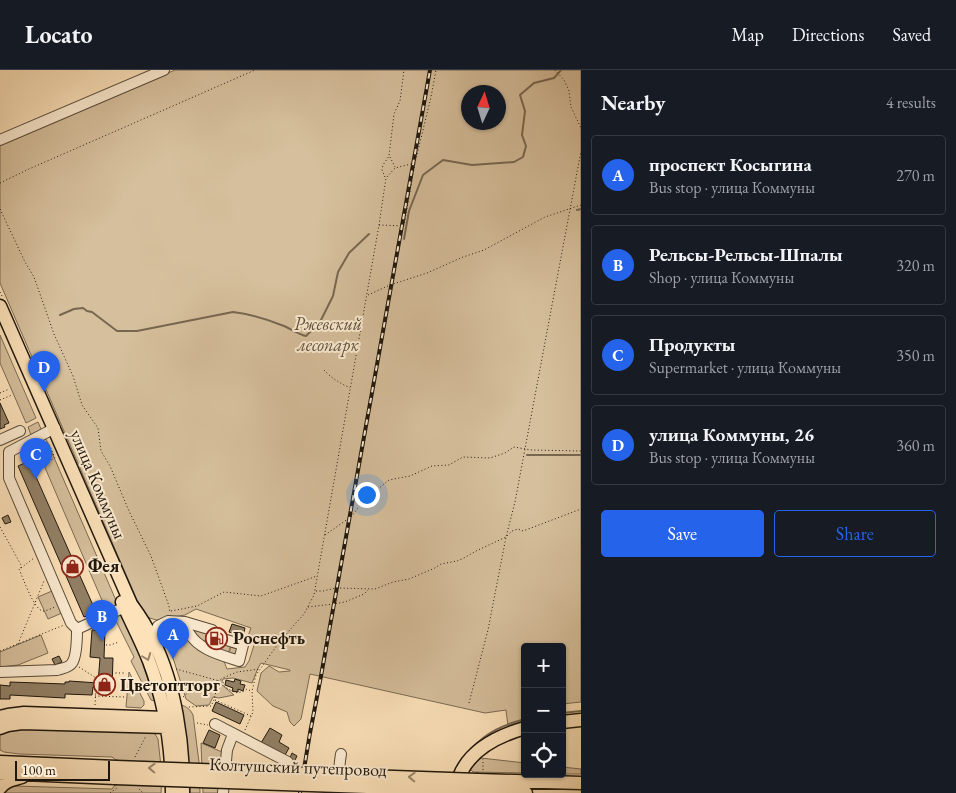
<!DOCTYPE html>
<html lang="en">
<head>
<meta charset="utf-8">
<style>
	body { margin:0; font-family:"EB Garamond",serif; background:#20242c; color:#f1f3f6 }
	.controls { position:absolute; right:15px; bottom:15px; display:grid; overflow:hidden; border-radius:5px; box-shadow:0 1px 4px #0004 }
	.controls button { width:45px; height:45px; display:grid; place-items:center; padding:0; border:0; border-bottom:1px solid #363941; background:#171b24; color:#f1f3f6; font:25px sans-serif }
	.compass { position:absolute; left:461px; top:15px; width:45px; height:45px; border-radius:50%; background:#171b24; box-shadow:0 1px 4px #0004; rotate:4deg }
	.scale { position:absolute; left:15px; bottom:12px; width:95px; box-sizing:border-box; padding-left:5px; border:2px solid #1f170d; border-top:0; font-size:14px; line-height:18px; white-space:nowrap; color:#1f170d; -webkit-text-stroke:4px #fdecd2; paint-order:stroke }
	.you { position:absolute; left:366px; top:424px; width:18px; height:18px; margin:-12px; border:4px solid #fff; border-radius:50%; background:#1a73e8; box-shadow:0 0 0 8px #1a73e833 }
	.badge { display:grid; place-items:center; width:32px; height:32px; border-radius:50%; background:#2563eb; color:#fff; font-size:16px; font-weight:700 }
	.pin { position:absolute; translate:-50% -41px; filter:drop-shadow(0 1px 2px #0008) }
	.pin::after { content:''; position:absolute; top:26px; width:18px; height:15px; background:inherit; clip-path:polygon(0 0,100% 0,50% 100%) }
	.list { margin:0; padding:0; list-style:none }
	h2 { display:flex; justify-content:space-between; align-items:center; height:65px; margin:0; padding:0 20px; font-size:21px }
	h2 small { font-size:16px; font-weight:400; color:#9ea1a6 }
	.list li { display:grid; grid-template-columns:32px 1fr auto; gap:15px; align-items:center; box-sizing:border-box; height:80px; margin:0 10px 10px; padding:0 10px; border:1px solid #363941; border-radius:5px }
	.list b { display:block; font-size:19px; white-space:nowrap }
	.list p { margin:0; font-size:16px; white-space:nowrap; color:#9ea1a6 }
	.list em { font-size:16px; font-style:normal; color:#9ea1a6 }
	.actions { display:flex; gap:10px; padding:15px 20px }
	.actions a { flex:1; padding:11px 0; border:1px solid #2563eb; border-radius:5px; text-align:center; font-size:18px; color:#2563eb }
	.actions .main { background:#2563eb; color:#fff }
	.icon { flex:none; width:28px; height:28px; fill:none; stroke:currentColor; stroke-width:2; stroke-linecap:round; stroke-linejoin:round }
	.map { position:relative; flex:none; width:581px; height:723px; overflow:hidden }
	header { display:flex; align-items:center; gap:30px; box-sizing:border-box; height:70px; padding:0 25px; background:#171b24; border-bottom:1px solid #363941 }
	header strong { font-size:24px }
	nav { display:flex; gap:28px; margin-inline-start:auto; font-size:18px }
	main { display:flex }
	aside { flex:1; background:#171b24 }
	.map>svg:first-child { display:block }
	.green { fill:#d6bf9c; stroke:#7a6b54; fill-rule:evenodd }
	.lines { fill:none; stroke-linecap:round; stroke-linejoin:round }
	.stream { stroke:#776751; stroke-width:2 }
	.building { fill:#928066; stroke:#1f170d }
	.minor-tunnel { stroke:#d0b997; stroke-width:10; stroke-dasharray:10 5; stroke-linecap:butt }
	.minor-casing { stroke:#564a38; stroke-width:12 }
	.major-casing { stroke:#1f170d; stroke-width:15 }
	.path { stroke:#1f170d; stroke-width:1; stroke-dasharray:1 2.5; stroke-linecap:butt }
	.minor { stroke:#fdecd2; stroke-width:10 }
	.major { stroke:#fce1b9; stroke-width:12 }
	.rail-casing { stroke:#1f170d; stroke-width:4 }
	.rail { stroke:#fdecd2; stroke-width:2; stroke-dasharray:5.5; stroke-linecap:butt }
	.major-bridge-casing { stroke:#1f170d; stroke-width:15; stroke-linecap:butt }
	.major-bridge { stroke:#fce1b9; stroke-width:12 }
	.oneway { stroke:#99866c }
	.labels { text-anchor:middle; stroke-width:4; stroke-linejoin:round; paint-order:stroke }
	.park-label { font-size:18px; font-style:italic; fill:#5f523f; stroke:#fdecd2 }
	.street-label { font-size:18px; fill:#1f170d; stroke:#fdecd2 }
	.poi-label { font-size:18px; font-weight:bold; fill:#1f170d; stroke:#fdecd2; text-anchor:start }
</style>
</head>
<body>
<header>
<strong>Locato</strong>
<nav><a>Map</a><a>Directions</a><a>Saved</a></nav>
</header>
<main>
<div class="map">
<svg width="581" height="723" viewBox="0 0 581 723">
	<rect width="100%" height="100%" fill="#fce1b9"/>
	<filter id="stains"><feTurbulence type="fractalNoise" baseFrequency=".004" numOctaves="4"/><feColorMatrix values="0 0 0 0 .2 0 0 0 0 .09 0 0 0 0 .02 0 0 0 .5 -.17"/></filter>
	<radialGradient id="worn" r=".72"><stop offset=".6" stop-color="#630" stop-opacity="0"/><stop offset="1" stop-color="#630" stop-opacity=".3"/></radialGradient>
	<path class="green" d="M175 0H581V632L562 634V577H525V651L508 656 506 640 485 643 310 604 301 649 294 656 290 652 287 642 273 636 257 621 261 603 269 596 279 602 290 601V600L261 593 258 598 252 613 233 608 223 609 221 614 234 625 219 628 213 627 209 635 196 636 186 629 174 591 168 576 162 567V562C166 556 171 553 179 557L223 589 227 599 245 597 249 591 255 572 247 569 251 558 196 539 185 545 156 550 147 547 137 530 0 213V74ZM468 22H498V52H468Z
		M0 265 36 348 26 353 0 293Z
		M38 352 41 359 38 364 32 368 28 357Z
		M44 368 46 369 118 535 107 542 34 372Z
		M52 521 62 543 48 549 38 527Z
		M119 545 123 546 138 580 155 631 151 630 131 591 134 587 114 547Z
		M192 556 210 565 209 570C203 573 198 568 192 565Z
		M41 565 48 583 18 595 0 597V582Z
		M129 602 144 631V635L141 638 126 637Z
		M181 635C186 636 191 640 193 645L199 692 200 723H190C189 692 186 665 181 635Z
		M17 659 151 662 155 664 158 669 162 706 161 723H4L10 716H15L112 719 115 715 116 690 112 687 19 684 4 682 0 680V664L8 661Z
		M201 673 222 682 220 723H203Z
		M481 688 525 693V703L473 702 470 699C471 693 476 691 481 688Z
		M562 697 581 699V704H562Z"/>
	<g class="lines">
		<path class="stream" d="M577 140 581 139
			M404 169 409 141 423 105 443 90 472 95 514 92 523 87 526 76 522 65 525 41 520 25 534 13 554 8 561 0
			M60 245 74 239 83 238 87 241 92 242 117 261H137L233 242C250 244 267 249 284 256 291 259 298 264 306 266L320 252 333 226 338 202 349 183 369 164
			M527 385H581
			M562 643 581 641
			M471 679C487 662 503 655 525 649
			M454 704 459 695"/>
	</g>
	<path class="building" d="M0 333 9 353 4 355 5 357 0 359Z
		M29 391 96 542 84 547 18 396Z
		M8 445 11 452 5 454 2 448Z
		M232 554 245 558 243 566 229 562Z
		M92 560H105L104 588H113L112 618 93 617 92 625 65 624V628L10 625V629H0V615L10 616V612L65 614V612H69V611L98 613 100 588 90 587Z
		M218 573 239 579 236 588 215 581Z
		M59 586 62 592 55 595 52 589Z
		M235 609 241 611 240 614 245 615 243 621 238 619V622L232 621 233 618 225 615 226 610 234 612Z
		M216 632 244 645 240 654 212 641Z
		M270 658 282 665 279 672 289 678 284 687 261 673Z
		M209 660 220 665 215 678 203 673Z
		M292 683 297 686 294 692 289 690Z"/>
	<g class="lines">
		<path class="minor-tunnel" d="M222 584 225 575
			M234 587 236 579"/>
		<defs>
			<path id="minor" d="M0 70 164 0
				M0 370 20 361
				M77 559 125 537
				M152 568 158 556 168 551 185 552 212 560 220 568 243 575 239 591C221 585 199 580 189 563 186 560 186 555 185 552
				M0 602 57 600C62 598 69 598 72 593 77 586 77 568 77 559L71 553 9 408V382L55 358
				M215 654 288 692
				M341 684C339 698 336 712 347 723
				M223 723 227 680 233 664"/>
			<path id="major" d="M0 236 131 534C139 545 147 557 153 570 175 614 184 674 183 723
				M122 532C131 552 141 571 149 591 165 633 172 678 172 723
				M0 647 8 645 24 643 165 648 172 649
				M562 652 581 650
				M0 658 8 655 22 653 166 657 173 653
				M0 692 116 697
				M0 703 115 708
				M478 710 581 713
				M0 718C6 710 13 710 22 707
				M456 718C462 684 494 667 525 658
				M479 721 526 723"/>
		</defs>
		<use href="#minor" class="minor-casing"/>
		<use href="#major" class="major-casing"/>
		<path class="path" d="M555 0 564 10 569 21 571 37 581 58
			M390 87 395 97
			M385 107 382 100 383 95 389 86 394 44 400 31 404 0
			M0 113 29 99 255 0
			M0 139 25 192 34 207 54 264 73 306 82 335 98 358 101 381 110 396 129 441 151 486 169 536 170 543
			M379 155 404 156 415 93
			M0 222 3 228
			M368 225 390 215 427 203 463 187 484 180 545 147 581 135
			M324 300C331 308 340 313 350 318
			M0 323 9 319
			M0 330 12 325
			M42 394 55 388 48 372
			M0 457 21 495V498L19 499C23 508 34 540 43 541 47 541 52 538 55 537
			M325 465 352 446 362 432 389 410 410 406 432 396 449 395 463 387 490 388 505 383 514 377 531 380 581 381
			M75 495 83 491
			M21 498 34 488
			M316 521H323L336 518 375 519 393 512 409 509 435 498 441 494 457 491 464 488 476 481 506 467 512 461 518 459 523 461 581 439
			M308 537 333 534 345 532 364 524 368 520
			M171 541 197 536 224 522 261 526 317 506
			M18 574 44 511
			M106 575H110L119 572
			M0 581 64 555
			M79 597 96 608V613
			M176 599 223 612 224 616C231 621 238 626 247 619L251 621
			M112 603H124
			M95 626 124 627
			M103 626 104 618
			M183 627 190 621 204 615 218 611 223 608 237 602 260 599
			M215 630 251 646
			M469 633 488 560 506 467 515 432 581 81
			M95 635 96 617
			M189 637 211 636 214 630 218 612
			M197 653 208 655
			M245 660 253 642 252 621 256 605 280 571 304 544 314 525 379 155 386 108 395 98 415 93 431 27 436 0
			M135 687 146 666
			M483 700V689
			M139 719 143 723
			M110 723 117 718"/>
		<use href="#minor" class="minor"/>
		<use href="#major" class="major"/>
		<defs>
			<path id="rail" d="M300 723 310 663 321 606 430 0"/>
		</defs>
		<use href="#rail" class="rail-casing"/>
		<use href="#rail" class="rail"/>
		<defs>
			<path id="major-bridge" d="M116 697 478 710
				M115 708 479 721"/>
		</defs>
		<use href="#major-bridge" class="major-bridge-casing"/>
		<use href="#major-bridge" class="major-bridge"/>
	</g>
	<defs><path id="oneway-chevron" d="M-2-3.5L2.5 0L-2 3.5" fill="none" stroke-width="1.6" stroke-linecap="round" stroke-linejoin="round" transform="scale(1.25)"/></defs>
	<g class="oneway">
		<use href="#oneway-chevron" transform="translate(147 587) rotate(69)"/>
		<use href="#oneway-chevron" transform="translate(152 698) rotate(-178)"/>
		<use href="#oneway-chevron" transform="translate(412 707) rotate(-178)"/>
	</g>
	<defs>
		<symbol id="shop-ring" viewBox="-11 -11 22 22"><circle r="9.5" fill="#fdecd2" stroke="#8f2418" stroke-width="1.5"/><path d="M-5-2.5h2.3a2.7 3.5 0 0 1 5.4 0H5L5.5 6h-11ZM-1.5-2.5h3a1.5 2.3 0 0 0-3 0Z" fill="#8f2418"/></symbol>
		<symbol id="fuel-ring" viewBox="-11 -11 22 22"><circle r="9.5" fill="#fdecd2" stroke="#8f2418" stroke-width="1.5"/><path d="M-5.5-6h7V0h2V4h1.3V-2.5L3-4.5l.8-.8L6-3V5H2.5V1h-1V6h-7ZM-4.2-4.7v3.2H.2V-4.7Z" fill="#8f2418"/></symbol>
	</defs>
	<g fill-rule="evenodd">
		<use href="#shop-ring" x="60" y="484" width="25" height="25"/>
		<use href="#fuel-ring" x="204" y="556" width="25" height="25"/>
		<use href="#shop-ring" x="92" y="602" width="25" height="25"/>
	</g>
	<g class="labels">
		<g class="park-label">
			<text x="328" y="260">Ржевский<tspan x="328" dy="21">лесопарк</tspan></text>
		</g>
		<g class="street-label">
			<text transform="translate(98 414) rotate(67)" y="6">улица Коммуны</text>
			<text transform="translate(298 697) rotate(2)" y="6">Колтушский путепровод</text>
		</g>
		<g class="poi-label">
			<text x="88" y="502">Фея</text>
			<text x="233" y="574">Роснефть</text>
			<text x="120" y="621">Цветоптторг</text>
		</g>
	</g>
	<rect width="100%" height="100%" filter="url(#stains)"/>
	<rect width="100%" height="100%" fill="url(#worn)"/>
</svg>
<div class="controls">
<button>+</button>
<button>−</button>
<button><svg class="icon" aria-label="locate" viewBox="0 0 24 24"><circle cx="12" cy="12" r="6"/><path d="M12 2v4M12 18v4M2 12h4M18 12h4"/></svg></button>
</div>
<svg class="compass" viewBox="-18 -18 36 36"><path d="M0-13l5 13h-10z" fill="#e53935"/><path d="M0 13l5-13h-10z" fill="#9ea1a6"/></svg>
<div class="scale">100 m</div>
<div class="you"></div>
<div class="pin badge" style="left:173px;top:589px">A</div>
<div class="pin badge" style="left:102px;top:571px">B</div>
<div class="pin badge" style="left:36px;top:409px">C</div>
<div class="pin badge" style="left:44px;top:322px">D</div>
</div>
<aside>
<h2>Nearby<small>4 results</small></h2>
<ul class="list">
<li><span class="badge">A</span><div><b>проспект Косыгина</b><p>Bus stop · улица Коммуны</p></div><em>270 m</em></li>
<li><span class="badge">B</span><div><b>Рельсы-Рельсы-Шпалы</b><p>Shop · улица Коммуны</p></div><em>320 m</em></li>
<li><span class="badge">C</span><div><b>Продукты</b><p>Supermarket · улица Коммуны</p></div><em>350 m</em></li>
<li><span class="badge">D</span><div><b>улица Коммуны, 26</b><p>Bus stop · улица Коммуны</p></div><em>360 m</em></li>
</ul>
<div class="actions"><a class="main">Save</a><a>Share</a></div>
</aside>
</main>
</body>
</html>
